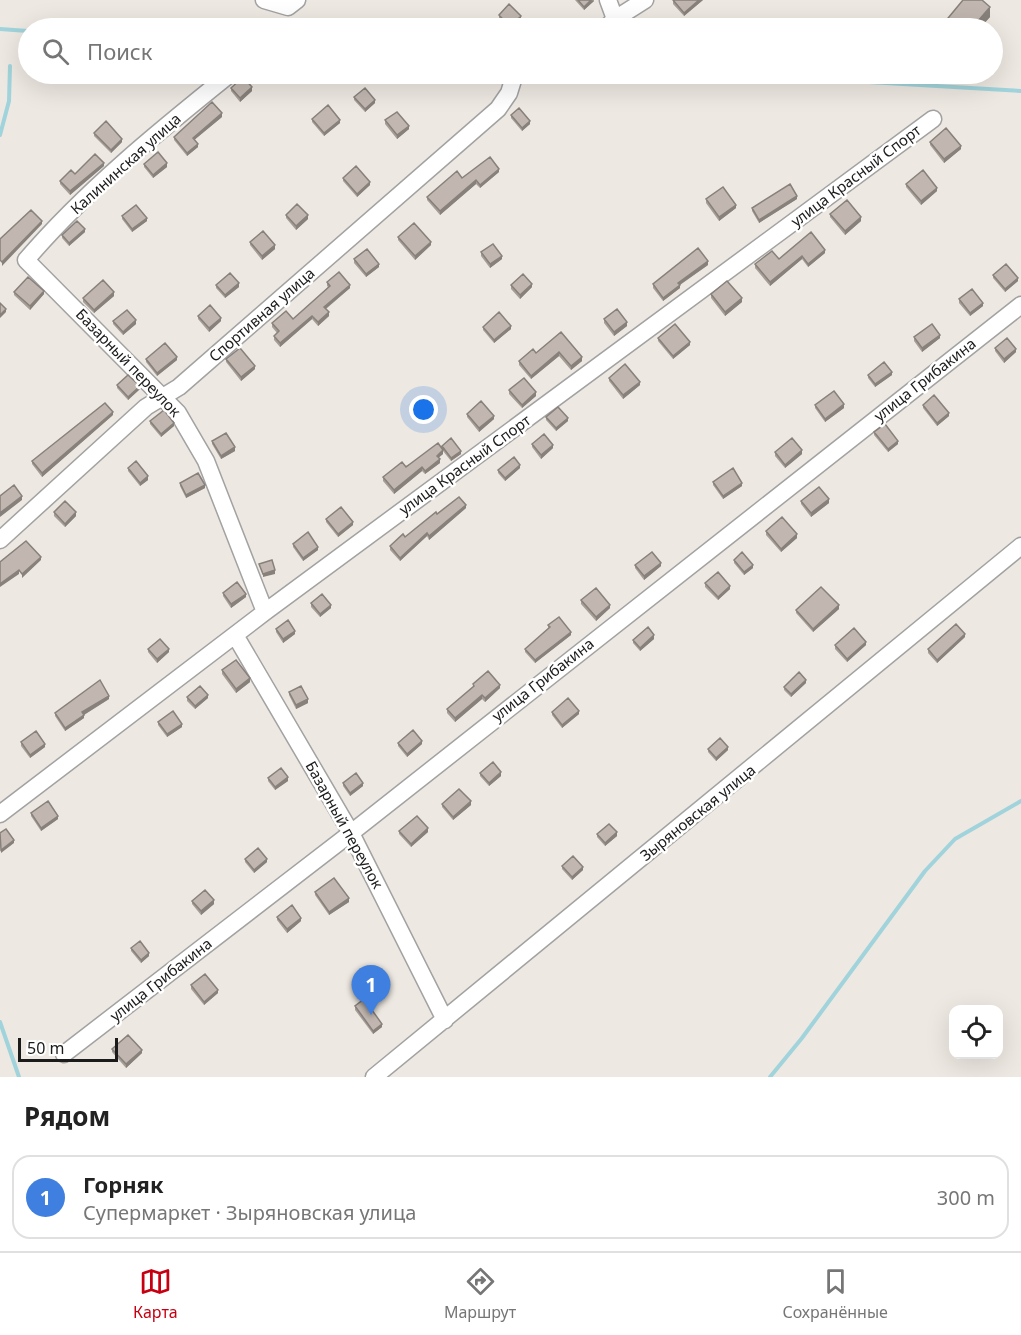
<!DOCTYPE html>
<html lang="ru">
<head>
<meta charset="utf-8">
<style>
	body { margin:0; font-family:"Noto Sans",sans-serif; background:#f6f6f6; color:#222 }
	.controls { position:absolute; right:18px; bottom:18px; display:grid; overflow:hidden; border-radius:12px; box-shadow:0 6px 24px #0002 }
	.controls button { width:54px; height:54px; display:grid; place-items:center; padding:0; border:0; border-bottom:2px solid #e0e0e0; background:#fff; color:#222; font:30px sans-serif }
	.scale { position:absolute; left:18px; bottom:15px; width:100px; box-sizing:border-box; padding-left:6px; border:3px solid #1b1b1b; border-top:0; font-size:16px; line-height:21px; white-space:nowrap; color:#1b1b1b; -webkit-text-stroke:4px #fff; paint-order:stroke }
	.you { position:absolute; left:424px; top:410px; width:21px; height:21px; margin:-15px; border:4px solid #fff; border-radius:50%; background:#1a73e8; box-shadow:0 0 0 9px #1a73e833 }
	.badge { display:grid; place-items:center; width:39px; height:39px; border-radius:50%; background:#c60011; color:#fff; font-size:20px; font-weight:700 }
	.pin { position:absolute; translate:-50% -50px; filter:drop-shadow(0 2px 3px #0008) }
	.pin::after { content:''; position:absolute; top:32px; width:21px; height:18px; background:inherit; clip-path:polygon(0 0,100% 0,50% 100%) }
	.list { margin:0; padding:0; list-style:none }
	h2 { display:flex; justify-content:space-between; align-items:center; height:78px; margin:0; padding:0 24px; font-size:26px }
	h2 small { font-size:20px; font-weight:400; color:#767676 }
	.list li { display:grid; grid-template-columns:39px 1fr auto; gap:18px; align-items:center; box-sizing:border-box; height:84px; margin:0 12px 12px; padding:0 12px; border:2px solid #e0e0e0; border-radius:18px }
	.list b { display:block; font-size:22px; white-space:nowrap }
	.list p { margin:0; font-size:20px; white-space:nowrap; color:#767676 }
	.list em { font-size:20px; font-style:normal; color:#767676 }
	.icon { flex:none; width:33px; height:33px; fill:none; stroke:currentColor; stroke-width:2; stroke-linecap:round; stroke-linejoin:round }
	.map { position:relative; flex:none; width:1021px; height:1077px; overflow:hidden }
	.search { position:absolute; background:#fff; box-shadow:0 6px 24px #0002; left:18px; right:18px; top:18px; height:66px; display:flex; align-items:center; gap:15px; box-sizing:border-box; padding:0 21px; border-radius:33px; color:#767676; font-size:22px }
	.sheet { height:174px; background:#fff }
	nav { display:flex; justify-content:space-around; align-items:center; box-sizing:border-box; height:84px; border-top:2px solid #e0e0e0; background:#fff; font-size:16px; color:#767676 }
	nav a { display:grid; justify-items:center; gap:3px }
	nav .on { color:#c60011 }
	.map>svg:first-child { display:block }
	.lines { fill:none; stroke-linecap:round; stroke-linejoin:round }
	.stream { stroke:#a0d3db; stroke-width:4 }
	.minor-casing { stroke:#a2a2a2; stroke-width:19 }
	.minor { stroke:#fff; stroke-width:16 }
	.wall { fill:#a69d97 }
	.shaded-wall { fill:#87807b }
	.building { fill:#c1b7b0; stroke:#87807b; stroke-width:1.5 }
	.labels { text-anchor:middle; stroke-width:5; stroke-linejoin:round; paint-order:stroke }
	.street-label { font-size:15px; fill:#1b1b1b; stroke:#fff }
</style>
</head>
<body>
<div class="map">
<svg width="1021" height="1077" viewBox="0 0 1021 1077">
	<rect width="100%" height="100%" fill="#ede8e1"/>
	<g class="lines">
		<path class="stream" d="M0 29 28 31
			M732 74 1021 91
			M0 135 9 101 10 66
			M0 1022 19 1077
			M770 1077 802 1038 925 871 955 839 1021 801"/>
		<defs>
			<path id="minor" d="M264 0 288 7 297 0
				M608 0 615 19
				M606 28 615 19 645 0
				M230 74C159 131 86 190 26 260L178 413 206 461 265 612
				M0 540 146 407 179 387 498 109 509 93 513 80
				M235 635 351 833 445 1020
				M0 814 265 612 933 119
				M64 1054 351 833 1021 305
				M374 1077 1021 546"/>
		</defs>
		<use href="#minor" class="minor-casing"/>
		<use href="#minor" class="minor"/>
	</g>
	<path class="wall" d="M575 0H594V1L584 10Z
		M673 0H703L684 16 673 4Z
		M499 15 521 19 512 28H509L499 18Z
		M990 17 980 28H944V23Z
		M231 88 252 91 240 102 231 91Z
		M354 97 375 103 365 112 354 100Z
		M511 115 530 124 522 131 511 118Z
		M222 117 194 140 198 147 187 156 174 140V137Z
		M312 119 340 123 324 136 312 122Z
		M385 120 409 129 397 139 385 124Z
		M94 133 122 142 111 153 94 136Z
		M930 142 961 149 944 163 930 145Z
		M144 164 167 167 153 178 144 167Z
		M104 166 70 195 60 184V181L75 174Z
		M499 172 480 188 476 184 440 215 427 200V197L462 178Z
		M343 178 370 185 357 197 343 181Z
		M906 184 937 191 921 205 906 187Z
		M706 199 736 208 719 221 706 203Z
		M797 199 759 223 752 211V208Z
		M830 214 861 221 845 235 830 217Z
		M286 215 308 219 296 230 286 218Z
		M122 216 147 221 132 232 122 219Z
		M85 232 69 246 62 238V235Z
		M398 237 431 245 415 260 398 240Z
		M250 242 275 249 262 260 250 245Z
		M481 252 502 259 490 268 481 256Z
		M825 253 808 267 802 259 770 286 755 268V264L779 259Z
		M354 259 379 267 366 277 354 263Z
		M708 265 680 285V288L663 301 653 288V284Z
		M993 275 1018 281 1005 292 993 278Z
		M327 282 350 288 326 309 329 316 318 326 312 319 280 347 274 340V336L277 333 272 327V323L293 319 328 287 327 286Z
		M216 285 239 287 225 298 216 288Z
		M511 285 532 287 520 299 511 289Z
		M14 292 44 294 30 310 14 295Z
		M711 294 742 302 725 316 711 298Z
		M114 296 94 313 83 302V298Z
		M959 299 983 306 970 316 959 303Z
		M198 316 221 321 209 332 198 319Z
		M604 319 627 326 614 336 604 323Z
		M113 321 136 324 123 335 113 324Z
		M483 327 511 329 494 343 483 330Z
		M561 332 582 361 571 370 559 356 531 379 519 365V361L536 353Z
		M914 337 940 338 922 352 914 341Z
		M658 338 690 345 673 359 658 341Z
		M995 348 1016 352 1004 363 995 351Z
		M146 359 177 360 157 376 146 362Z
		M226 359 255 369 241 381 226 362Z
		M868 375H892L875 387 868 378Z
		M609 378 640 385 623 399 609 381Z
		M117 385 140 389 128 400 117 388Z
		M509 390 536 396 522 408 509 394Z
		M815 405 844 408 825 422 815 408Z
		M923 405 949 416 937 426 923 408Z
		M467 414 494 419 479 432 467 417Z
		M113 415 42 477 32 464V461Z
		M546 417 568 421 556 431 546 420Z
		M150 421 174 426 161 437 150 424Z
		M874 432 898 444 888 452 874 435Z
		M212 441 235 451 221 459 212 444Z
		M532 444 553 448 541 459 532 447Z
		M442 446 461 454 451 461 443 451V454L438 458 440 463 425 474 422 471 394 494 383 481V477L442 448Z
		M775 452 802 454 785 468 775 456Z
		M128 468 148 480 140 486 128 471Z
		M520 468 505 481 498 473V470Z
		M713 482 742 486 723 499 713 485Z
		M180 483 205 488 186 498 180 486Z
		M801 501 829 503 811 517 801 504Z
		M466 508 429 540 427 536 400 561 390 550V546L405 537 437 514Z
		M54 512 76 516 65 527 54 516Z
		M326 519 353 525 338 537 326 522Z
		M766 531 797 538 781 552 766 535Z
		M293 544 318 550 303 561 293 547Z
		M734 560 753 568 744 575 734 563Z
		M635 565 661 566 644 580 635 568Z
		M705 583 730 589 718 600 705 587Z
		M223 593 246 597 231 608 223 596Z
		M581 600 610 608 596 621 581 604Z
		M311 603 331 608 320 617 311 607Z
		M839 609 813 632 796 613V610Z
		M548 625 571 635 535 663 525 652V649L548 629Z
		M276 629 295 634 283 643 276 632Z
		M965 637 937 663 928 653V649Z
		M654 639 640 651 633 643V640Z
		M835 645H866L847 662 835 649Z
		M148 649 169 652 157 663 148 652Z
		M222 670 250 682 236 693 222 674Z
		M806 683 791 697 784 690V687Z
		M473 684 500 688 485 702 482 699 455 722 447 713V709L473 688Z
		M289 692 308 703 296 709 289 695Z
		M187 697 208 698 195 709 187 701Z
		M109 699 84 715V718L65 731 55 716V713Z
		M552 712 579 714 562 728 552 715Z
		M158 722 182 727 167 737 158 725Z
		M21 742 45 747 30 758 21 746Z
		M398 743 422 744 407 757 398 746Z
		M708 749 728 750 716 761 708 752Z
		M480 773 501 776 489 786 480 776Z
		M268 778 288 781 275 790 268 781Z
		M343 783 363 786 350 796 343 786Z
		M442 804 471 805 453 820 442 807Z
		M31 813 58 819 41 831 31 816Z
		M399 831 428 832 411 847 399 834Z
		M597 834 617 836 605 846 597 837Z
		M245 859 267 862 254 873 245 862Z
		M562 866 583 870 572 880 562 869Z
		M315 892 349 902 329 915 315 895Z
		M192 901 214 904 201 915 192 904Z
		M277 917 301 921 287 933 277 920Z
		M131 948 149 956 141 963 131 951Z
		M191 985 218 993 204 1005 191 989Z
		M355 1006 382 1027 373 1034 355 1010Z
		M112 1049 142 1053 126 1068 112 1052Z"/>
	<path class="shaded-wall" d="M591 0 594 1 584 10V7Z
		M699 0H703L684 16V13Z
		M990 7V17L980 28H972Z
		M521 16V19L512 28H510V27Z
		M252 87V91L240 102V98Z
		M375 100V103L365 112V109Z
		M222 113V117L193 141V138Z
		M340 120V123L324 136V133Z
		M530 121V124L522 131V128Z
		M409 126V129L397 139V135Z
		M122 139V142L111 153V150Z
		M198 144V147L187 156V153Z
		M961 146V149L944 163V159Z
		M104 163V166L70 195V191Z
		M167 163V167L153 178V175Z
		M499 169V172L480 188V185Z
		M476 180V184L440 215V211Z
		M370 182V185L357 197V194Z
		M937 188V191L921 205V201Z
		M797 196V199L759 223V220Z
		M736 205V208L719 221V217Z
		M308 215V219L296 230V226Z
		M861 217V221L845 235V231Z
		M147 218V221L132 232V229Z
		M42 221V224L2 266V262Z
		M85 229V232L69 246V243Z
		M431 242V245L415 260V256Z
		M275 245V249L262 260V256Z
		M825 250V253L808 267V264Z
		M502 256V259L490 268V264Z
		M802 256V259L770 286V282Z
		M708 261V265L678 286V283Z
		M379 264V267L366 277V274Z
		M1018 278V281L1005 292V289Z
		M239 283V287L225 298V295Z
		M532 284V287L520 299V295Z
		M350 285V288L324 310V307Z
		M680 285V288L663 301V298Z
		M44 291V294L30 310V306Z
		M114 292V296L94 313V310Z
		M742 298V302L725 316V312Z
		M983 303V306L970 316V313Z
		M6 309V312L0 318V315Z
		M329 312V316L318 326V322Z
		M312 316V319L280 347V343Z
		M221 318V321L209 332V328Z
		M136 320V324L123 335V332Z
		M627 322V326L614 336V332Z
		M511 326V329L494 343V340Z
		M940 335V338L922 352V348Z
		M690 342V345L673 359V356Z
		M1016 349V352L1004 363V359Z
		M559 352V356L531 379V376Z
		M177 357V360L157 376V373Z
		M582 357V361L571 370V366Z
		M255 366V369L241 381V377Z
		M892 372V375L875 387V384Z
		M640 382V385L623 399V395Z
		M140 386V389L128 400V397Z
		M536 392V396L522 408V405Z
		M844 404V408L825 422V419Z
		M113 412V415L42 477V473Z
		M949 413V416L937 426V423Z
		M494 416V419L479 432V428Z
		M568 418V421L556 431V428Z
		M174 423V426L161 437V434Z
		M898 441V444L888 452V449Z
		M553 445V448L541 459V455Z
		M235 447V451L221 459V456Z
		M443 450V454L437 459V456Z
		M802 450V454L785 468V465Z
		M461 451V454L451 461V458Z
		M440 459V463L425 474V471Z
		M520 465V468L505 481V478Z
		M422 467V471L394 494V490Z
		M148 476V480L140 486V483Z
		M742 483V486L723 499V496Z
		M205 485V488L186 498V495Z
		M22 496V500L0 517V513Z
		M829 499V503L811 517V513Z
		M466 505V508L429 540V536Z
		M76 512V516L65 527V524Z
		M353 522V525L338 537V534Z
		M427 533V536L400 561V558Z
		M797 534V538L781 552V549Z
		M318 547V550L303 561V558Z
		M41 557V560L22 578V574Z
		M661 563V566L644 580V576Z
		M753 565V568L744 575V572Z
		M19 570V574L0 587V584Z
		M275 570V574L263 577V574Z
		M730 586V589L718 600V597Z
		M246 594V597L231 608V604Z
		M331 605V608L320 617V614Z
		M610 605V608L596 621V617Z
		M839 605V609L813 632V629Z
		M295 631V634L283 643V639Z
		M571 632V635L535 663V660Z
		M965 634V637L937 663V660Z
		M654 635V639L640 651V648Z
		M866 642V645L847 662V659Z
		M169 649V652L157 663V659Z
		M250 678V682L236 693V689Z
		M806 680V683L791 697V694Z
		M500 685V688L485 702V698Z
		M208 695V698L195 709V706Z
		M482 695V699L455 722V718Z
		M109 696V699L82 716V712Z
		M308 699V703L296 709V705Z
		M579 711V714L562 728V725Z
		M84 715V718L65 731V728Z
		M182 724V727L167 737V734Z
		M422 741V744L407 757V754Z
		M45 744V747L30 758V755Z
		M728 747V750L716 761V758Z
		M501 772V776L489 786V783Z
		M288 777V781L275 790V787Z
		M363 783V786L350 796V793Z
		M471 801V805L453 820V817Z
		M58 816V819L41 831V828Z
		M428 828V832L411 847V844Z
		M617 832V836L605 846V843Z
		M14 840V843L1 853V850Z
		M267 859V862L254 873V870Z
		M583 867V870L572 880V877Z
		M349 898V902L329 915V912Z
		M214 900V904L201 915V911Z
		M301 918V921L287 933V929Z
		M149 953V956L141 963V960Z
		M218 990V993L204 1005V1002Z
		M382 1024V1027L373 1034V1031Z
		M142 1050V1053L126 1068V1064Z"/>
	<path class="building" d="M578 0H591L584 7Z
		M673 0H699L684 13Z
		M963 0H982L990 7 972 28H950L944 23Z
		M509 4 521 16 510 27 499 15Z
		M243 77 252 87 240 98 231 88Z
		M365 88 375 100 365 109 354 97Z
		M212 102 222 113 193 138 198 144 187 153 174 137Z
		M328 105 340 120 324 133 312 119Z
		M519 108 530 121 522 128 511 115Z
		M397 112 409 126 397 135 385 120Z
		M106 121 122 139 111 150 94 133Z
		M946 128 961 146 944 159 930 142Z
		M158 152 167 163 153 175 144 164Z
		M95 154 104 163 70 191 60 181 71 170 75 174Z
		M490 157 499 169 480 185 476 180 440 211 427 197 457 171 462 178Z
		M356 166 370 182 357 194 343 178Z
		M923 170 937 188 921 201 906 184Z
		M790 184 797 196 759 220 752 208Z
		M723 187 736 205 719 217 706 199Z
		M847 200 861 217 845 231 830 214Z
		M297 204 308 215 296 226 286 215Z
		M136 205 147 218 132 229 122 216Z
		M31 210 42 221 2 262 0 260V239Z
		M77 221 85 229 69 243 62 235Z
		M414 223 431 242 415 256 398 237Z
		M263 231 275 245 262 256 250 242Z
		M811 232 825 250 808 264 802 256 770 282 755 264 772 251 779 259Z
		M493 244 502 256 490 264 481 252Z
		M698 248 708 261 678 283 680 285 663 298 653 284Z
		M367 249 379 264 366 274 354 259Z
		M1006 264 1018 278 1005 289 993 275Z
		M339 272 350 285 324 307 329 312 318 322 312 316 280 343 274 336 279 331 272 323 286 311 293 319 330 286 327 282Z
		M230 273 239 283 225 295 216 285Z
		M523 274 532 284 520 295 511 285Z
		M28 277 44 291 30 306 14 292Z
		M103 280 114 292 94 310 83 298Z
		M727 281 742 298 725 312 711 294Z
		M972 289 983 303 970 313 959 299Z
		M0 303 6 309 0 315Z
		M210 305 221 318 209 328 198 316Z
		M617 309 627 322 614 332 604 319Z
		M127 310 136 320 123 332 113 321Z
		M499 312 511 326 494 340 483 327Z
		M675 324 690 342 673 356 658 338Z
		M932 324 940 335 922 348 914 337Z
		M561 332 582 357 571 366 559 352 531 376 519 361 533 349 536 353Z
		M1007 338 1016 349 1004 359 995 348Z
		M165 343 177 357 157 373 146 359Z
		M240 348 255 366 241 377 226 359Z
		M884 362 892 372 875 384 868 375Z
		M625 364 640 382 623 395 609 378Z
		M128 375 140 386 128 397 117 385Z
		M524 378 536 392 522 405 509 390Z
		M834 391 844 404 825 419 815 405Z
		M934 395 949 413 937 423 923 405Z
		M481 401 494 416 479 428 467 414Z
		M105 403 113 412 42 473 32 461Z
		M558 407 568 418 556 428 546 417Z
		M164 410 174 423 161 434 150 421Z
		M885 424 898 441 888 449 874 432Z
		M226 433 235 447 221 456 212 441Z
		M544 434 553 445 541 455 532 444Z
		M451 438 461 451 451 458 442 446Z
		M792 438 802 450 785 465 775 452Z
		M438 443 443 450 437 456 440 459 425 471 422 467 394 490 383 477 402 462 406 467Z
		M514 457 520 465 505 478 498 470Z
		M136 461 148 476 140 483 128 468Z
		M733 468 742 483 723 496 713 482Z
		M198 473 205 485 186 495 180 483Z
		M14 485 22 496 0 513V496Z
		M819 487 829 499 811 513 801 501Z
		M459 497 466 505 429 536 427 533 400 558 390 546 403 534 405 537 436 512 437 514Z
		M65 501 76 512 65 524 54 512Z
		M341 507 353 522 338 534 326 519Z
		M782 517 797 534 781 549 766 531Z
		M308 532 318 547 303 558 293 544Z
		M26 541 41 557 22 574 19 570 0 584V562Z
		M652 552 661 563 644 576 635 565Z
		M742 552 753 565 744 572 734 560Z
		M272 560 275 570 263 574 259 564Z
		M718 572 730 586 718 597 705 583Z
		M237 582 246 594 231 604 223 593Z
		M821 587 839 605 813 629 796 610Z
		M596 588 610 605 596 617 581 600Z
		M322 594 331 605 320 614 311 603Z
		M559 617 571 632 535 660 525 649 550 627 548 625Z
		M288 620 295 631 283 639 276 629Z
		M956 624 965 634 937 660 928 649Z
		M648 627 654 635 640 648 633 640Z
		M854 628 866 642 847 659 835 645Z
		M160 639 169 649 157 659 148 649Z
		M236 660 250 678 236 689 222 670Z
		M488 671 500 685 485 698 482 695 455 718 447 709 474 686 473 684Z
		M799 672 806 680 791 694 784 687Z
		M100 680 109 696 82 712 84 715 65 728 55 713Z
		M200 686 208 695 195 706 187 697Z
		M301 686 308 699 296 705 289 692Z
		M568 698 579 711 562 725 552 712Z
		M173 711 182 724 167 734 158 722Z
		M413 730 422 741 407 754 398 743Z
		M36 731 45 744 30 755 21 742Z
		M720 738 728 747 716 758 708 749Z
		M493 762 501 772 489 783 480 773Z
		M281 768 288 777 275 787 268 778Z
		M356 773 363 783 350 793 343 783Z
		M459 789 471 801 453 817 442 804Z
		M48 801 58 816 41 828 31 813Z
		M417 816 428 828 411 844 399 831Z
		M609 824 617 832 605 843 597 834Z
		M6 829 14 840 1 850 0 833Z
		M258 848 267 859 254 870 245 859Z
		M573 856 583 867 572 877 562 866Z
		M334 878 349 898 329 912 315 892Z
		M205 890 214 900 201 911 192 901Z
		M292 905 301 918 287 929 277 917Z
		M140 941 149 953 141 960 131 948Z
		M205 974 218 990 204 1002 191 985Z
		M364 999 382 1024 373 1031 355 1006Z
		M128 1035 142 1050 126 1064 112 1049Z"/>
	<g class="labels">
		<g class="street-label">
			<text transform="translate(126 164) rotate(-42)" y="5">Калининская улица</text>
			<text transform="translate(856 176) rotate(-37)" y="5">улица Красный Спорт</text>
			<text transform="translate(262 315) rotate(-41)" y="5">Спортивная улица</text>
			<text transform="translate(128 363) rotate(46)" y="5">Базарный переулок</text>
			<text transform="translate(925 380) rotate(-38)" y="5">улица Грибакина</text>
			<text transform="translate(465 465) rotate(-36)" y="5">улица Красный Спорт</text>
			<text transform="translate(543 680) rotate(-38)" y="5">улица Грибакина</text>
			<text transform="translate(698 813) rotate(-39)" y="5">Зыряновская улица</text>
			<text transform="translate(344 825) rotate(61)" y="5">Базарный переулок</text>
			<text transform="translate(161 980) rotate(-38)" y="5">улица Грибакина</text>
		</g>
	</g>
</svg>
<div class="controls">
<button><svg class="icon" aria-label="locate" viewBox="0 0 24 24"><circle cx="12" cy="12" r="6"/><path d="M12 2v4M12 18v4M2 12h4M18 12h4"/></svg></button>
</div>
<div class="scale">50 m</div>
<div class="you"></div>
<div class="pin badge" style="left:371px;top:1015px;background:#3f7fe0">1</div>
<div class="search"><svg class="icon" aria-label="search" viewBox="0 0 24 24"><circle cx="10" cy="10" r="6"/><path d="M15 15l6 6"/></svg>Поиск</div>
</div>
<section class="sheet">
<h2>Рядом<small></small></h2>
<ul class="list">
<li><span class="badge" style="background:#3f7fe0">1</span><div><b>Горняк</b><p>Супермаркет · Зыряновская улица</p></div><em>300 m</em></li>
</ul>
</section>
<nav>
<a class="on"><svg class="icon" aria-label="map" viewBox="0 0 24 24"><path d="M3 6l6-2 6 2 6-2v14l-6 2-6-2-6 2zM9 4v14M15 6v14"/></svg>Карта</a>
<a><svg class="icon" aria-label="directions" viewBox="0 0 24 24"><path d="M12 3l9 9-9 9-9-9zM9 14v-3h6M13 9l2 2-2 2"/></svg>Маршрут</a>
<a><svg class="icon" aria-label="saved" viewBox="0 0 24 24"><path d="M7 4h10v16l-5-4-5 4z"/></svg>Сохранённые</a>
</nav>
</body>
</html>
